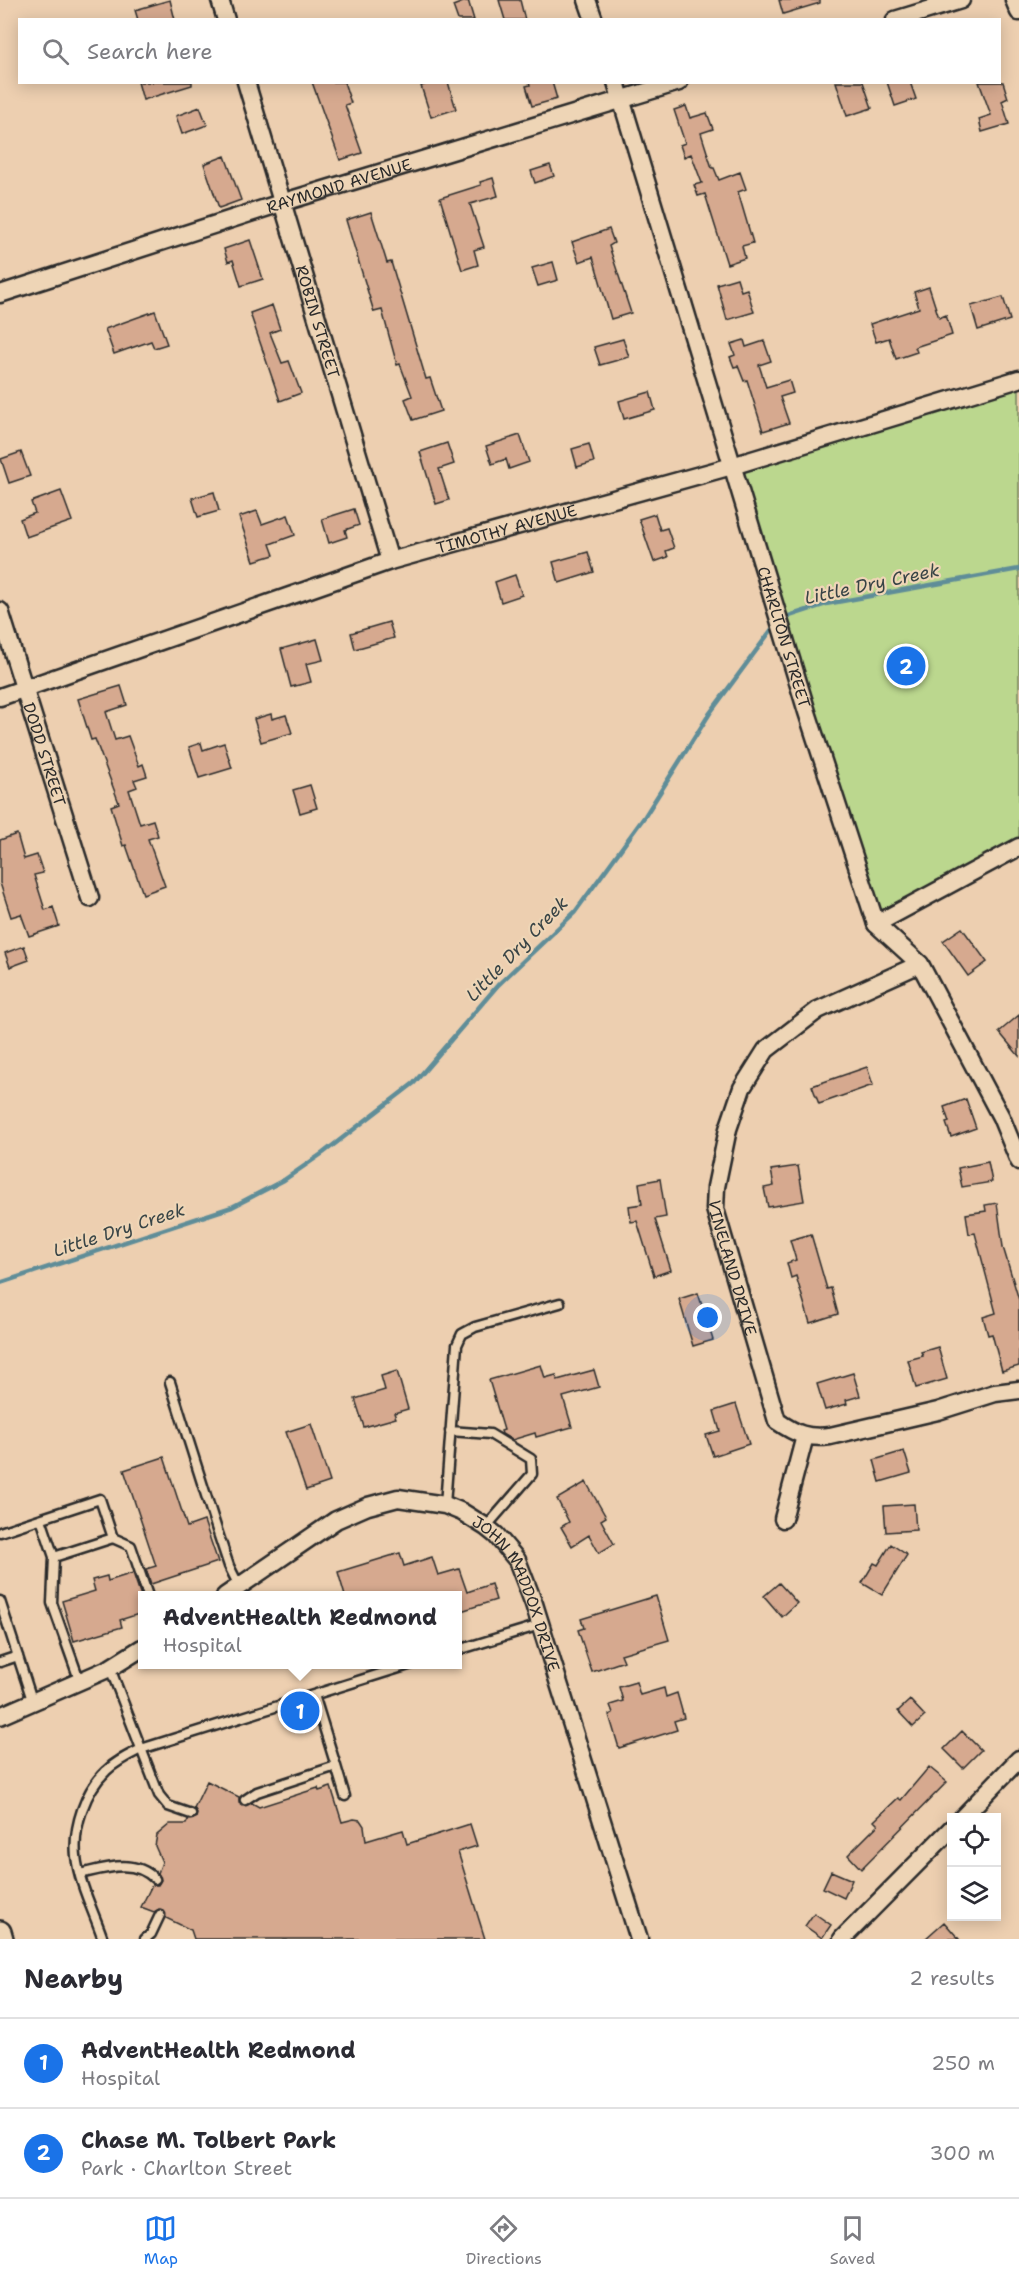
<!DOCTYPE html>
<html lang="en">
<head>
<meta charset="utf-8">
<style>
	body { margin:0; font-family:"Shantell Sans",sans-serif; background:#f2f2f3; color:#2b2b33 }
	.controls { position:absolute; right:18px; bottom:18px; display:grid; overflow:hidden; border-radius:0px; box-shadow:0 3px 15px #0003 }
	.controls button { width:54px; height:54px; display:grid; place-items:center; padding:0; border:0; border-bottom:2px solid #e1e1e2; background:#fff; color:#2b2b33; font:30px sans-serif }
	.you { position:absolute; left:708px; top:1318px; width:21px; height:21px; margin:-15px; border:4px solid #fff; border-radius:50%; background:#1a73e8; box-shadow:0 0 0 9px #1a73e833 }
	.badge { display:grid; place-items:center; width:39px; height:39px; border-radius:50%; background:#1a73e8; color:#fff; font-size:20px; font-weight:700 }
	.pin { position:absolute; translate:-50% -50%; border:3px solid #fff; box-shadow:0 2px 6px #0006 }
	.popup { position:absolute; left:138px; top:1591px; width:324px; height:78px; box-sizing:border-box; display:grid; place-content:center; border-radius:0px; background:#fff; filter:drop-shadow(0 2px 4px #0005); font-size:20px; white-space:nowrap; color:#7c7c81 }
	.popup b { font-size:22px; color:#2b2b33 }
	.popup::after { content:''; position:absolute; left:50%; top:100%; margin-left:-12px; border:12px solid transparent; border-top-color:#fff }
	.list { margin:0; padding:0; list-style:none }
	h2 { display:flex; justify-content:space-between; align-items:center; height:78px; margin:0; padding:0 24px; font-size:26px }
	h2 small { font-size:20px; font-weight:400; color:#7c7c81 }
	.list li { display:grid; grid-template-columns:39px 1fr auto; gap:18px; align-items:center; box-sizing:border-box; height:90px; padding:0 24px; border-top:2px solid #e1e1e2 }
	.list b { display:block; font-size:22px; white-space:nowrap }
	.list p { margin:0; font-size:20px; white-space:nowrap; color:#7c7c81 }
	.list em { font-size:20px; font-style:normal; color:#7c7c81 }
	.icon { flex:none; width:33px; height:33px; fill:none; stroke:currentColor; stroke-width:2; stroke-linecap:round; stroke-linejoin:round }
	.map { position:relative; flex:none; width:1019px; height:1939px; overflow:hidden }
	.search { position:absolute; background:#fff; box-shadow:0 3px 15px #0003; left:18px; right:18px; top:18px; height:66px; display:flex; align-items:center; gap:15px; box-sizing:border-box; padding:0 21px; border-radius:0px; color:#7c7c81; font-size:22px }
	.sheet { height:258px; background:#fff }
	nav { display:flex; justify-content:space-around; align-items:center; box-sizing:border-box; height:84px; border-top:2px solid #e1e1e2; background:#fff; font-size:16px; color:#7c7c81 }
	nav a { display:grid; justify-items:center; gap:3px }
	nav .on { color:#1a73e8 }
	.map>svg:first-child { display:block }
	.green { fill:#bbd78e; stroke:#73815c; stroke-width:1.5 }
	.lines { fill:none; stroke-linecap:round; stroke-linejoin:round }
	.stream { stroke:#5f8d98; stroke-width:4.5 }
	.building { fill:#d6a98f; stroke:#2b2b2b; stroke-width:1.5 }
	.service-casing { stroke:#2b2b2b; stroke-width:13 }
	.minor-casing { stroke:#2b2b2b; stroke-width:21 }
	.tertiary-casing { stroke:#2b2b2b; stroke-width:26 }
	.service { stroke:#eed5b6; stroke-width:8 }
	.minor { stroke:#eed5b6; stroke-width:16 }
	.tertiary { stroke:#eed5b6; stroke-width:21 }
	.labels { text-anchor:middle; stroke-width:4.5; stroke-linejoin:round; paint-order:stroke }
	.street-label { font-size:16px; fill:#2b2b2b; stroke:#eed5b6 }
	.water-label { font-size:18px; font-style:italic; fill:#384446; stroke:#eed5b6 }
</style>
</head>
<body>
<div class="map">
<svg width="1019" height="1939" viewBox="0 0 1019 1939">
	<rect width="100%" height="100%" fill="#edcfb0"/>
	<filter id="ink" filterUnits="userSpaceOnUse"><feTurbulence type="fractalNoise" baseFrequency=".0167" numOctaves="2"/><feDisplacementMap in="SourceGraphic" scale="12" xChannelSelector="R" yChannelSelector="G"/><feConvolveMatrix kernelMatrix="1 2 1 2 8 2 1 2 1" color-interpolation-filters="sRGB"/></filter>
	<g filter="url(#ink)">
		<path class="green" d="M1019 379V847L876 924 732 466Z"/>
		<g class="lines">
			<path class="stream" d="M783 618 826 604 1019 569
				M0 1283 232 1207 284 1180 323 1153 414 1083 498 985 575 912 645 816 710 713 775 625"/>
		</g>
		<path class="building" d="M170 0 175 20H138L135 10Z
			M468 0 474 20H458L453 6Z
			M499 0H520L525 20H505Z
			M779 0H820V3L783 14Z
			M138 82H192V85L143 100Z
			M312 82H344L351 103 345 105 362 153 340 160Z
			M432 82H448L456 109 431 117 421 86Z
			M529 82H552L557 99 532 106 526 86 530 85Z
			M836 82H863L872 108 847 116Z
			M887 82H910L916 99 895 106Z
			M979 82H1003L1008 98 1002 101 1009 124 982 132 979 119 991 115Z
			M686 106 690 118 707 113 713 129 701 133 712 168H714L719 180 740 172 746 189 738 192 753 243 742 246 745 258 727 264 705 194 698 196 694 185 702 183 691 154 684 157 680 145 685 143 674 110Z
			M200 107 207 125 182 134 176 116Z
			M225 156 241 200 219 208 204 164Z
			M550 165 554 176 535 183 531 171Z
			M493 178 498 196 470 204 484 247 474 250 478 265 462 270 440 198 481 185 480 182Z
			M371 212 387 263 391 262 426 379 430 378 441 411 413 420 405 399 412 396 400 364 397 365 382 310 374 312 346 220Z
			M609 229 614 243 609 246 631 313 611 319 593 257 579 262 572 242Z
			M250 240 263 279 241 286 233 260 228 262 224 249Z
			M553 262 558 280 538 286 532 268Z
			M737 278 741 291 747 289 754 312 727 320 717 284Z
			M929 287 939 318 946 315 952 335 915 347 917 352 896 359 889 338 876 342 870 324 919 308 914 292Z
			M1003 297 1010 320 978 330 971 306Z
			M272 305 280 329 270 333 282 363 289 361 301 393 280 401 250 313Z
			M155 311 167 344 154 348 151 341 114 354 105 329Z
			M623 339 629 357 600 365 594 347Z
			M744 340 746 347 764 341 771 361 759 365 766 387 789 380 793 393 780 397 789 423 763 431 747 380 744 381 738 366 734 367 730 357 735 355 731 344Z
			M650 392 655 410 624 419 619 401Z
			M520 435 529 462 509 469 506 459 492 464 486 446Z
			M447 443 454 464 439 469 449 500 436 504 420 452Z
			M589 444 594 462 577 467 572 449Z
			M21 452 30 476 9 483 1 459Z
			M61 491 72 521 26 537 20 519 35 513 31 502Z
			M214 492 219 511 198 517 192 498Z
			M354 509 359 525 345 530 347 537 329 543 322 519Z
			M257 511 262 524 288 515 295 535 270 544 274 555 254 561 239 517Z
			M655 514 660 530 667 528 674 548 666 551 668 557 654 562 639 519Z
			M588 552 594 572 559 583 553 562Z
			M515 575 522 595 501 602 495 582Z
			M389 622 394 638 355 649 351 633Z
			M317 639 323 660 306 664 311 682 291 687 281 649Z
			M121 686 127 705 106 712 115 740 128 736 139 766 143 764 147 776 134 780 137 787 129 790 140 824 153 820 158 836 148 839 165 886 143 894 126 845 123 846 111 806 119 803 95 739 91 740 78 699Z
			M271 714 272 719 286 715 292 733 261 742 254 719Z
			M201 743 203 750 224 743 232 768 199 778 189 747Z
			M310 785 317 808 300 813 293 790Z
			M17 834 24 859 37 855 43 873 34 875 45 910 53 907 59 926 29 936 21 914 11 917 0 883V840Z
			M962 928 987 962 968 976 943 941Z
			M24 946 29 960 10 967 5 953Z
			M1019 1015V1056L999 1032Z
			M867 1067 873 1085 819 1104 812 1086Z
			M966 1099 976 1128 951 1137 946 1123 949 1122 944 1107Z
			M988 1162 992 1182 962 1187 958 1168Z
			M798 1166 804 1201 768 1207 764 1188 774 1186 771 1170Z
			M660 1179 666 1217 655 1219 671 1270 654 1276 637 1221 631 1222 629 1206 642 1204 639 1183Z
			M997 1203 1003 1247 1019 1300V1366L1002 1371 992 1334 988 1335 983 1317 996 1313 975 1233 969 1234 966 1214 986 1211 985 1205Z
			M811 1234 827 1289 831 1288 838 1314 810 1323 796 1276 791 1278 787 1263 796 1260 790 1240Z
			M698 1293 713 1340 693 1346 679 1299Z
			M938 1347 947 1379 916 1388 908 1360 923 1356 921 1352Z
			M541 1365 545 1378 556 1375 557 1380 594 1370 599 1387 563 1397 572 1427 536 1437 535 1433 512 1440 502 1434 501 1431 504 1430 489 1380Z
			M397 1371 408 1409 394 1413 396 1418 364 1427 355 1399 385 1390 381 1376Z
			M853 1373 860 1396 846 1400 847 1404 825 1410 817 1384Z
			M736 1404 749 1444 713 1456 706 1435 720 1431 714 1411Z
			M311 1424 330 1482 306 1490 286 1432Z
			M904 1451 911 1473 880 1482 874 1460Z
			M164 1457 187 1527 204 1521 218 1562 151 1584 146 1569 156 1566 124 1470Z
			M586 1482 606 1517 601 1520 614 1544 599 1553 589 1535 572 1546 561 1527 569 1522 557 1499Z
			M914 1504 916 1530 886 1532 884 1506Z
			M891 1544 907 1555 882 1595 862 1583 874 1563 878 1565Z
			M400 1553 404 1566 432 1557 438 1575 459 1569 467 1592 491 1584 496 1600 458 1612V1596H345L338 1572Z
			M133 1573 142 1599V1613L120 1620 122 1627 74 1641 62 1601 95 1591 92 1580 107 1576 108 1581Z
			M779 1583 797 1603 782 1617 764 1596Z
			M656 1596 669 1640 621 1654 624 1661 592 1672 578 1630 584 1628 581 1619Z
			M636 1682 640 1695 664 1688 666 1697 677 1693 684 1718 674 1721 677 1730 619 1748 609 1715 613 1713 610 1705 623 1701 619 1687Z
			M910 1700 925 1716 913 1727 898 1711Z
			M962 1731 981 1750 963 1768 944 1749Z
			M929 1767 947 1782 861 1869 848 1855 878 1825 874 1821 898 1798 901 1800Z
			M207 1781 239 1797V1803L243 1806 252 1803 259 1807 318 1788 319 1791 331 1787 342 1822 354 1819 360 1820 364 1826 366 1841 403 1830 407 1844 470 1824 477 1846 458 1852 485 1939H194L191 1930 166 1918 163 1910 159 1909 154 1912 141 1907 152 1885H158L161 1880 158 1873 162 1862 155 1846 157 1835 170 1824H186L188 1820 196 1818 197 1813 194 1808Z
			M831 1871 852 1880 844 1898 823 1888Z
			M814 1913 831 1925 822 1938 805 1926Z
			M944 1922 959 1939H925Z"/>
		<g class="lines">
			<defs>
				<path id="service" d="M170 1382 217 1530 229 1566 239 1586
					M450 1431 490 1434 531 1459 532 1474 486 1527
					M445 1505 457 1345 462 1334 475 1327 560 1303
					M41 1519 54 1557 113 1538 131 1546 148 1596
					M0 1532 100 1499 113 1538
					M54 1557 52 1603 80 1682
					M0 1601 33 1703
					M458 1650 540 1625
					M0 1662 18 1656
					M110 1668 159 1795 168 1806 191 1814
					M336 1766 345 1796
					M245 1800 257 1792 336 1766 314 1695
					M80 1874C106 1868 134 1858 155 1879
					M103 1939C94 1912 79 1884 76 1856 73 1827 85 1791 106 1771 116 1761 129 1755 141 1749L412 1664
					M145 1939 151 1934 160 1915"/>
				<g id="minor">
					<path d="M220 0 226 20"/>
					<path d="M587 0 594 20"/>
					<path d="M1014 0 1019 12"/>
					<path d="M895 20 961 0"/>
					<path id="s1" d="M246 82 390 561"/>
					<path id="s2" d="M616 82 807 712 876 924 920 964 1001 1117 1019 1161"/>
					<path id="s3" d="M0 294 284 202 679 82"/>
					<path id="s4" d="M0 611 90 898"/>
					<path id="s5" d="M0 697 390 561 732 466 1019 379"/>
					<path d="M876 924 1019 847"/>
					<path id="s6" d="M920 964 818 1010 766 1050 742 1088 728 1129 716 1187 715 1209 777 1421C796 1434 807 1439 830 1436L938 1411 995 1393 1019 1390"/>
					<path d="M783 1519 805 1436"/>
					<path id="s7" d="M225 1596 336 1520 368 1506 398 1498 445 1505 462 1512 486 1527 496 1535 517 1560 534 1604 639 1939"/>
					<path d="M0 1716 110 1668 142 1648"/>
					<path d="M962 1818 1019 1759"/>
					<path d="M842 1939 952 1828"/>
				</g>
				<path id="tertiary" d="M0 1932 2 1939"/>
			</defs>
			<use href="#service" class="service-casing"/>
			<use href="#minor" class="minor-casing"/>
			<use href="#tertiary" class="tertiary-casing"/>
			<use href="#service" class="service"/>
			<use href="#minor" class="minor"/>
			<use href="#tertiary" class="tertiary"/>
		</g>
	</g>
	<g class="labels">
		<g class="street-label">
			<text dy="6" stroke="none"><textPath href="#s3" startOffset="356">RAYMOND AVENUE</textPath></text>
			<text dy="6" stroke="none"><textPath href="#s1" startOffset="250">ROBIN STREET</textPath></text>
			<text dy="6" stroke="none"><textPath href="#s5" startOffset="534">TIMOTHY AVENUE</textPath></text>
			<text dy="6" stroke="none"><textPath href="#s2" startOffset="580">CHARLTON STREET</textPath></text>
			<text dy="6" stroke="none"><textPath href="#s4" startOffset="150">DODD STREET</textPath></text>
			<text dy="6" stroke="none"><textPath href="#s6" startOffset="408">VINELAND DRIVE</textPath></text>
			<text dy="6" stroke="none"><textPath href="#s7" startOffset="369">JOHN MADDOX DRIVE</textPath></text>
		</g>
		<g class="water-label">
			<text transform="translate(872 584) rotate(-12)" y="6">Little Dry Creek</text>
			<text transform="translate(517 949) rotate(-46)" y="6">Little Dry Creek</text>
			<text transform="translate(119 1230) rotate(-18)" y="6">Little Dry Creek</text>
		</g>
	</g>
</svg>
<div class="controls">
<button><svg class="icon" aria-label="locate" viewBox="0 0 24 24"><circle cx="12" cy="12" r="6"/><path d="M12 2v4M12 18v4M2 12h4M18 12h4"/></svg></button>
<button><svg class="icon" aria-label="layers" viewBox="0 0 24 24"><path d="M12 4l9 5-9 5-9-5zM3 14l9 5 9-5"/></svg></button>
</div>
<div class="you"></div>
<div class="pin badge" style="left:300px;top:1711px">1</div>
<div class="popup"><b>AdventHealth Redmond</b>Hospital</div>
<div class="pin badge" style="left:906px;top:666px">2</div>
<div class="search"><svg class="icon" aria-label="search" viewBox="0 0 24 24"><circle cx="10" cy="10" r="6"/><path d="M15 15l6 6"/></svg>Search here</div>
</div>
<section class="sheet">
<h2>Nearby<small>2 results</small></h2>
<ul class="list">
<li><span class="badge">1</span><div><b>AdventHealth Redmond</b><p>Hospital</p></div><em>250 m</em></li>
<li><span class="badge">2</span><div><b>Chase M. Tolbert Park</b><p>Park · Charlton Street</p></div><em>300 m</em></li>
</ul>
</section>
<nav>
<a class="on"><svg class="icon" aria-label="map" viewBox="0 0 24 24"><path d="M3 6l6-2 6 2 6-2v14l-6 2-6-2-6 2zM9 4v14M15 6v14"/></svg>Map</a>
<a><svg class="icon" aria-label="directions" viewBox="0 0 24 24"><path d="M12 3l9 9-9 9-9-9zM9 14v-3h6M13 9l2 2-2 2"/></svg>Directions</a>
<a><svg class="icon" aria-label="saved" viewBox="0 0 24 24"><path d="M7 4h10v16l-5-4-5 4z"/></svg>Saved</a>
</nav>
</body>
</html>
